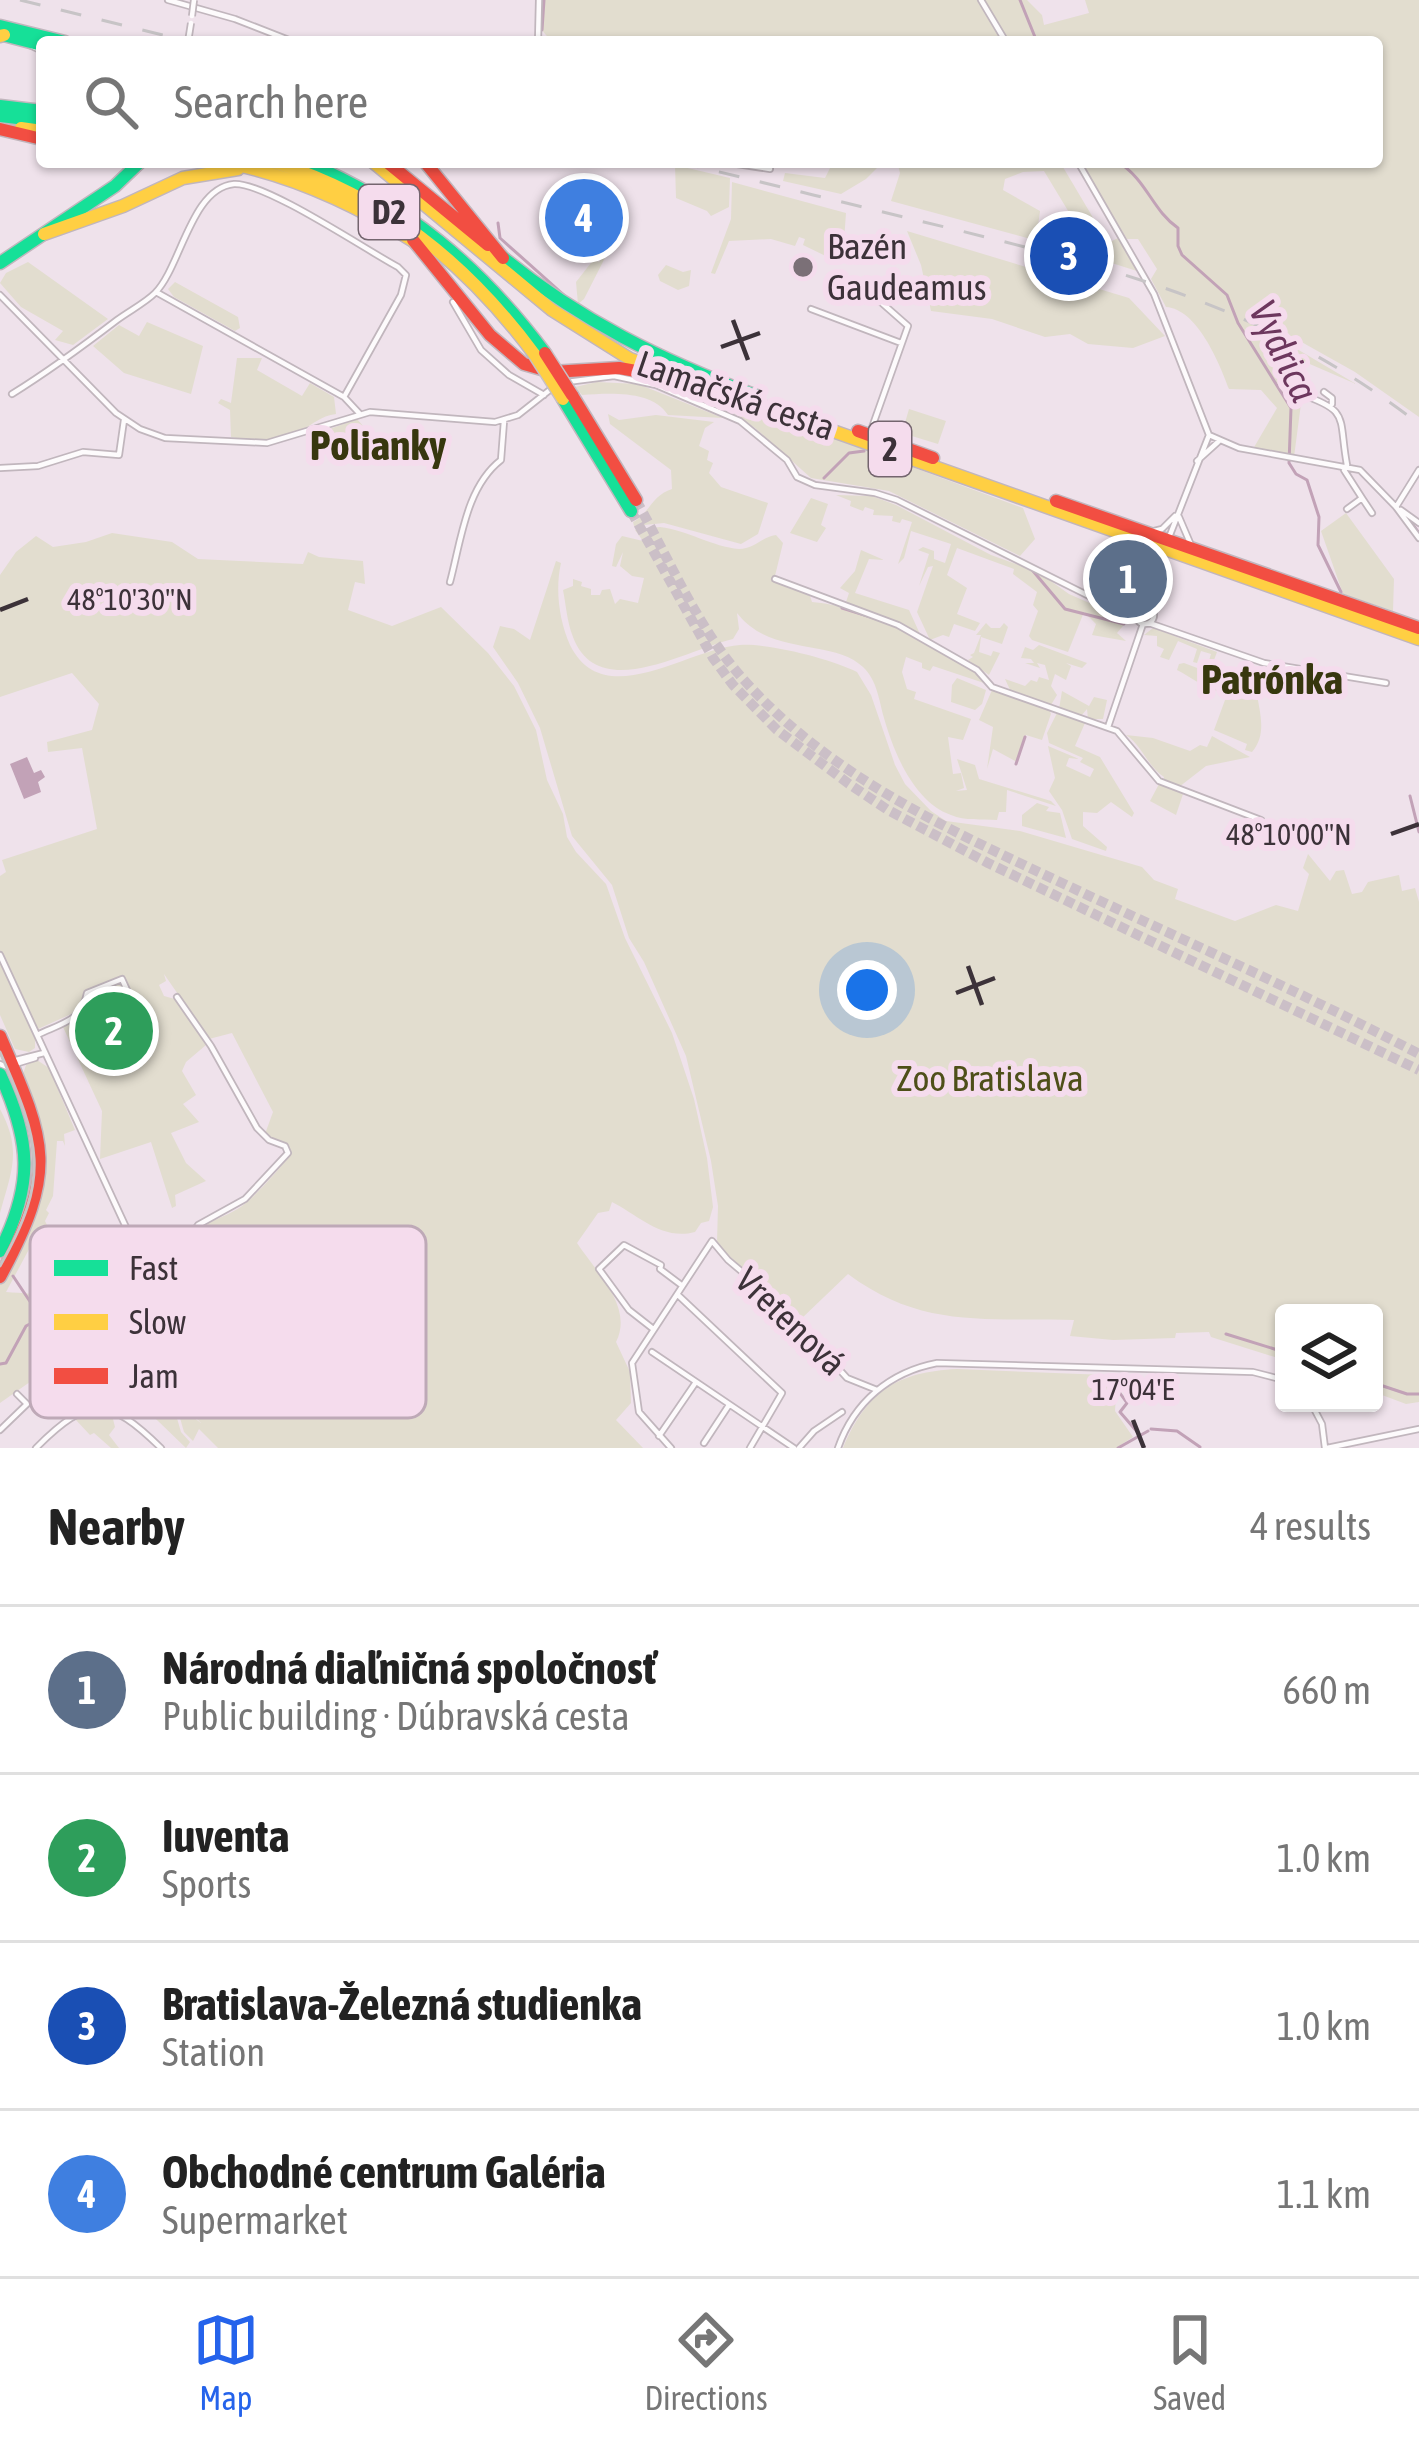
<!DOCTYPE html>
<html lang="en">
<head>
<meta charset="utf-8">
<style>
	body { margin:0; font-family:"Asap Condensed",sans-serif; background:#f6f6f6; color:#222 }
	.controls { position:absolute; right:36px; bottom:36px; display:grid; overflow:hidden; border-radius:12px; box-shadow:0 3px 9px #0004 }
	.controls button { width:108px; height:108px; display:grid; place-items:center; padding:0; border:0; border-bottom:3px solid #e0e0e0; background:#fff; color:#222; font:60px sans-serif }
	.you { position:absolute; left:867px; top:990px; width:42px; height:42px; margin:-30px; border:9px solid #fff; border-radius:50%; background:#1a73e8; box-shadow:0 0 0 18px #1a73e833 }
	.badge { display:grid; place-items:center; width:78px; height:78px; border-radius:50%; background:#2563eb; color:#fff; font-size:39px; font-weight:700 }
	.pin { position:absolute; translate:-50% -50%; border:6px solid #fff; box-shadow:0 3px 12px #0006 }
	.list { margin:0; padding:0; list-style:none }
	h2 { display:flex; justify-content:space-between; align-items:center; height:156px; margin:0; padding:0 48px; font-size:51px }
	h2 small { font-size:39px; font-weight:400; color:#767676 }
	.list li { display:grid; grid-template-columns:78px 1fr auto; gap:36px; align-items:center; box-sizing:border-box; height:168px; padding:0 48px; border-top:3px solid #e0e0e0 }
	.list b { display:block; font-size:45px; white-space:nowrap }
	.list p { margin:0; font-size:39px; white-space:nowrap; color:#767676 }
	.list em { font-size:39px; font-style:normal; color:#767676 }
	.icon { flex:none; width:66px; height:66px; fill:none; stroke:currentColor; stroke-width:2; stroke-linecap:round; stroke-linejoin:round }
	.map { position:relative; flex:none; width:1419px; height:1448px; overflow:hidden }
	.search { position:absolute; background:#fff; box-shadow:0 3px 9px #0004; left:36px; right:36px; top:36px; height:132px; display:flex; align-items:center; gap:30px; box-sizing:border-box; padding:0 42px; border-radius:12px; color:#767676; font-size:45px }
	.sheet { height:828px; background:#fff }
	nav { display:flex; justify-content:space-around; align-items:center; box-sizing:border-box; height:168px; border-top:3px solid #e0e0e0; background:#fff; font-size:33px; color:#767676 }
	nav a { display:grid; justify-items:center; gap:6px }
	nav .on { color:#2563eb }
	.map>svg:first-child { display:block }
	.green { fill:#e2ddcf }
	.water { fill:#c2a2b7 }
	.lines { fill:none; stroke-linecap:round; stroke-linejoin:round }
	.stream { stroke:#c2a2b7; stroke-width:3 }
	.highway-tunnel { stroke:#cbbfc7; stroke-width:10; stroke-dasharray:10 5; stroke-linecap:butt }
	.street-casing { stroke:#c1b6bd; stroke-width:8 }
	.fast-casing { stroke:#c1b6bd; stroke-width:15 }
	.slow-casing { stroke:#c1b6bd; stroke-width:15 }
	.jam-casing { stroke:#c1b6bd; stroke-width:15 }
	.street { stroke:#fdfbfc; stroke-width:4.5 }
	.fast { stroke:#16e098; stroke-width:12 }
	.slow { stroke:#ffcf43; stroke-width:12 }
	.jam { stroke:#f24e42; stroke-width:12 }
	.tram { stroke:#c7c4c6; stroke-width:3 }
	.rail { stroke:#c7c4c6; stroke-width:3; stroke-dasharray:21 21; stroke-linecap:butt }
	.street-bridge-casing { stroke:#c1b6bd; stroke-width:8; stroke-linecap:butt }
	.slow-bridge-casing { stroke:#c7c0c5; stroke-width:15; stroke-linecap:butt }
	.jam-bridge-casing { stroke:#c7c0c5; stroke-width:15; stroke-linecap:butt }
	.street-bridge { stroke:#fdfbfc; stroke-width:4.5 }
	.slow-bridge { stroke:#ffcf43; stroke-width:12 }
	.jam-bridge { stroke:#f24e42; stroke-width:12 }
	.ticks { fill:none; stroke:#3c3239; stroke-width:4.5 }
	.poi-dot { fill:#7b7077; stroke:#f5dced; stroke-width:4.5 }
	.labels { text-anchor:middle; stroke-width:12; stroke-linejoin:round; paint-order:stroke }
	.shield { fill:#f5dced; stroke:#74656f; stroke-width:3 }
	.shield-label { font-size:33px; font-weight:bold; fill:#3c3239 }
	.poi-label { font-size:36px; fill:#3c3239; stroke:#f5dced; text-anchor:start }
	.street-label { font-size:36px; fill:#3c3239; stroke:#f5dced }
	.park-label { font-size:36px; fill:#4e4f19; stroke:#f5dced }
	.water-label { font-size:39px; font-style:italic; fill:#6d375e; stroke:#f5dced }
	.quarter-label { font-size:42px; font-weight:bold; fill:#37370e; stroke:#f5dced }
	.key { fill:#f5dced; stroke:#bea9b7; stroke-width:3 }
	.key-label { font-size:33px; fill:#3c3239 }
	.ticks-label { font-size:30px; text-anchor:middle; fill:#3c3239; stroke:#f5dced; stroke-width:12; stroke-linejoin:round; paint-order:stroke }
</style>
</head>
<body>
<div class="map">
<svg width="1419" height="1448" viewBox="0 0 1419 1448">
	<rect width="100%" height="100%" fill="#efe2eb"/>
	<path class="green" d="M544 0H1027L1042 15 1044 25 1089 13 1085 0H1419V417L1355 372 1273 326 1270 333 1356 384 1282 352 1270 361 1288 387 1302 396 1294 457 1253 449 1277 408 1261 390 1229 389C1219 362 1197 309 1166 307L1151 279 1157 269 1138 239H1127L1080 162H1377V42H552L540 28Z
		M833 162H883L866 179 841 194 783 181 785 173 825 178Z
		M889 162H1060L1108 243 1120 237 1137 271 1086 255 1074 238 1073 219 1044 171 1023 172 1005 179 1003 190 1040 211 1038 226 1060 247 891 201 900 173 898 165Z
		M675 165 730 178 729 207 711 216 707 211 676 198Z
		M732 182 846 213 843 255 831 250 836 261 803 245 805 239 799 237 795 246 771 239 729 241 715 274 711 273 731 219Z
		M907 231 1129 298 1165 336 1133 348 1088 344 1070 334 1045 337 992 319 931 311 921 265Z
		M610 248 584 299 578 304 576 282 594 259 599 262Z
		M28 262 108 319 73 345 55 340 63 331 21 307 0 283 6 273Z
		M666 265 683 272 691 270 689 286 678 290 660 281 658 275Z
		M175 282 238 317 240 328 235 331 174 297 168 289Z
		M147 322 203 346 191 394 124 373 93 346 119 325 139 336Z
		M237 358H262L257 370 302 396 310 383 334 397 336 414C320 416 314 424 300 431 277 442 256 442 231 437L230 410 218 403 221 399 231 403Z
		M597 382 638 384 723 418 668 415C652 390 610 393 582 395L575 387Z
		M722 405 801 426 1023 508 1035 539 1020 556 889 491 811 478 755 428Z
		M909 409 946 421 938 444 902 433Z
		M608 414 619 420 656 415 714 422 705 428 699 446 709 451 707 460 713 463 709 473 721 487 768 503 758 534 741 544 664 523 634 526 633 522C649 514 652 495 672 489L671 470 610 424Z
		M357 419 377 442 387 464 334 461 327 430Z
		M836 495 872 496 896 505 991 555 1038 572 1069 594 1128 620 1117 633 1126 641 1092 635 1096 624 1084 612 1068 652 1032 640 1029 636 1038 611 1033 605 1037 592 1013 574 1014 569 957 548 947 575 967 588 957 614 980 623 975 631 954 624 949 637 943 635 930 640 917 612 933 566 928 567 919 586 929 554 918 550 923 547 934 551V559L945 563 951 544 911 531 904 558 898 564 912 522 902 519 900 523 892 521 893 516 873 515 874 510 865 507 863 511 850 506 851 501Z
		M811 498 828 504 821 525 826 528 817 542 790 533Z
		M1346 513 1394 579 1393 611 1343 594 1321 531Z
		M660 527C687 530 713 547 739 549 754 549 762 537 776 535L783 543 774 580 810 596 812 602C859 605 952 645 987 684L933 666 930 671 922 668V663L906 657 902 672 907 689 916 692 914 699 971 719 963 740 948 737 953 774 961 773 964 788 956 791 967 790 957 759 975 765 979 779 1051 801 1056 806 1007 790 1006 812H999L997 820C982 819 965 821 951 815 914 802 894 753 884 718 879 700 877 680 863 667 833 638 771 657 737 613L739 629 733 639C686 650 598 704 573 637 567 622 566 605 563 590L573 586V579L582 582 581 586 591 589V595H600L602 590 610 589 615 604 620 599 638 603 644 578 632 576 620 566 623 552 616 567 612 566 616 544 622 536 643 541 635 530Z
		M112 533 172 542 198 559 303 564 308 552 319 557 363 561 365 584 355 582 348 610 392 626 441 607 488 653 514 686 536 730 547 780 563 814 567 837 576 852 606 884 625 938 672 1033 694 1099 707 1158 713 1207 709 1221 701 1223 695 1232C662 1241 638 1215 612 1202L609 1211 598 1213 577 1243C596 1272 634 1307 616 1342L630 1372 631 1403 616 1420 643 1448H218L199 1429 193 1441 184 1432 176 1404 201 1423 174 1396 150 1303 160 1297 176 1310 183 1323 192 1325 220 1358 235 1339 186 1255C191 1221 218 1223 242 1206 260 1192 275 1173 290 1156V1149L265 1134 273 1112 232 1033 209 1039 164 974 166 981 159 985 164 996 178 1000 206 1045 186 1062 182 1071 196 1095 183 1104 199 1122 171 1133 186 1163 206 1181 175 1195 176 1206 172 1208 151 1142 100 1159 102 1111 63 1027 86 1012V991L80 1010 38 1029 0 950V876L6 872 2 860 97 829 82 748 48 752 47 742 92 730 99 704 72 673 0 697V575L16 552 36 536 53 547 86 542Z
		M861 550 884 560 869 559 855 593 909 610 920 634 845 605 849 593 840 588 855 571Z
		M556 561 561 563C555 589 559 620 570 645 604 714 688 648 740 645 768 643 832 659 857 672L871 695 895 765 905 784 931 811 946 821 1020 831 1142 867 1154 880 1178 889 1175 899 1235 921 1276 905 1298 911 1309 874 1303 868 1308 854 1330 881 1336 871 1344 870 1352 894 1362 892 1368 882 1399 875 1402 891 1415 888 1419 902V1402L1406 1404 1374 1392V1313H1284V1360L1211 1337 1209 1332 1176 1333 1175 1338 1113 1340 1070 1336 1074 1320C988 1317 923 1330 848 1274L800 1320 725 1252 717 1242 718 1206 711 1161 686 1056 644 962 629 938 612 885 572 836 540 728 518 683 493 647 500 626 514 629 530 640Z
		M986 623 991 628H1000L1004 623 1008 627 1002 644 981 637 979 652 991 656 993 651 1000 653 989 675 968 660 973 657 970 655 974 653 981 635H976Z
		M1153 628 1217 652 1211 668 1207 667 1211 654 1201 651 1197 663 1193 662 1197 649 1178 641 1169 660 1160 657 1164 649 1157 646V636L1144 635Z
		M1039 645 1087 663 1082 668 1066 663 1071 666 1066 680 1055 674 1051 686 1057 695 1051 705 1011 692 1005 679 1025 686 1031 680 1037 682 1039 677 1049 680 1045 665 1037 663 1040 668 1025 663H1034L1031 659 1021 658 1025 647 1033 650Z
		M1184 663 1229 680 1231 691C1212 696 1194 678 1177 670L1179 664Z
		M957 678 986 690 982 704 975 710 951 702 952 685Z
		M1243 684 1256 689C1259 710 1268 734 1252 752L1245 750 1247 744 1214 730 1225 700Z
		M992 690 1049 709 1051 714 1042 740 1026 735 1017 762 993 749 987 769 993 727 979 720Z
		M1062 691 1089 706 1094 697 1107 700 1103 719H1088L1087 709 1081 716 1059 709Z
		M1057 713 1085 723 1075 746 1100 757 1134 813 1132 817 1111 802 1097 813 1083 812V826L1107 847 1106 851 1072 839 1062 810 1049 791 1055 778 1048 746 1079 759 1069 758 1066 766 1090 777 1094 769 1080 762 1083 758 1049 743 1047 733Z
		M1126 735 1153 738 1190 751 1200 745 1207 747 1212 736 1250 757 1206 766 1179 787 1163 782 1164 777C1147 766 1142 745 1126 735Z
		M1159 784 1183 794 1176 815 1150 801Z
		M1037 803 1049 807 1046 811 1060 813 1066 838 1022 826V815Z
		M0 959 35 1037V1048L29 1052 15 1049 0 1015Z
		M37 1060 49 1068 75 1130 64 1134 65 1146 63 1141H57L53 1196 46 1210 49 1213 45 1221 47 1225 41 1227 6 1292C21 1293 42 1294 55 1298 71 1302 85 1309 103 1308 125 1305 135 1287 156 1285L159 1289 148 1299 145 1309 181 1432 190 1442 186 1448 130 1394 134 1393 130 1389 68 1391 64 1397 37 1377 0 1403V1283L35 1219 45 1181 43 1137 23 1074 26 1065Z
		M0 1109C22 1150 12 1170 0 1213Z
		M957 1369 1106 1375 1116 1395 1115 1411 1133 1437 1116 1448H843C867 1391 897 1372 957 1369Z
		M112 1415 115 1427 109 1435 119 1448H111L94 1433 90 1435 75 1419Z"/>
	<path class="water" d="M27 757 34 773 41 770 45 777 38 782 41 792 24 799 10 764Z"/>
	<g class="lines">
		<path class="stream" d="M1020 0 1037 42
			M542 30 544 0
			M1118 162C1147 180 1152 210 1178 228V246L1182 255 1227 295 1238 323 1291 408 1289 463 1296 474 1307 480 1319 517 1318 545 1341 592
			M498 223 500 238 565 296
			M824 478 849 453 864 451
			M1414 526 1419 533
			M1033 571 1065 609 1124 624
			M842 608 874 618
			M1016 764 1025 737
			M1410 796 1419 832
			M13 1276 31 1303 47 1313
			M1226 1334 1284 1352
			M0 1364 6 1363 26 1326 49 1314 111 1319 145 1307 149 1300
			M1134 1377 1117 1389 1127 1403 1120 1412 1139 1434
			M1374 1383 1407 1394H1419
			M1151 1429 1177 1431 1200 1447
			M1118 1448 1148 1431"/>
		<path class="highway-tunnel" d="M636 500C669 559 698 629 744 680 834 781 961 835 1081 892 1194 945 1309 996 1419 1054
			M631 511 713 658 733 685 777 730 849 784 888 810 988 863 1419 1070"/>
		<defs>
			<path id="street" d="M168 0 235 19 294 42
				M981 0 1006 42
				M21 41 42 51
				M538 42 539 0
				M724 162 770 169
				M1078 162 1154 294 1209 435 1239 448 1360 470 1396 507 1419 538
				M858 282 908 326 870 433
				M156 292 344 397 359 413
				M0 295 116 413 140 429 165 438 267 443 370 412 495 422 518 415 551 389
				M453 302 481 350 509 375 544 395
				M811 309 901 343
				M567 382 614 376 656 385 740 421 787 460 797 477 815 485 875 493 897 500 1137 620
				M1324 392 1332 398V404
				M12 394C49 371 83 346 117 320 129 311 145 303 155 293 181 267 191 188 234 184 265 182 366 250 398 267L406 275 401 295 344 397
				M1300 394C1351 411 1338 417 1347 465L1344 470 1362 498 1347 509
				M1197 461 1218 442
				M0 468 38 466 83 452 119 455 124 420
				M1362 498 1372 513
				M1396 507 1419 470
				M1401 510 1419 523
				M1179 517 1191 545
				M1150 532 1162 529 1175 516
				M1168 540 1209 435
				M775 579 898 625 977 670 992 687 1117 731 1159 781 1261 820
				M450 582C461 541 466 487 501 460L504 421
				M1136 615a9 9 0 1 1 18 0a9 9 0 1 1-18 0Z
				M1150 607 1148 592 1162 549
				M1116 608 1129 606 1148 592
				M1149 623 1264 663 1386 683
				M1108 727 1143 624
				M0 955 137 1251 166 1290 225 1352 231 1346V1336L186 1260 184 1244 198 1225 245 1199 288 1153 285 1146 269 1140 257 1128 211 1046 177 997
				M37 1035C62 1023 82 1021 87 993L122 979 141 1021
				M0 1064 7 1067 16 1060 44 1053
				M12 1065 35 1058
				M679 1296 782 1393 750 1448
				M652 1328 629 1310 599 1269 624 1245 661 1265 660 1269 680 1284
				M652 1352 794 1448
				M1311 1403 1322 1424 1325 1448
				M0 1430 27 1404 17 1394
				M659 1436 696 1382
				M704 1443 729 1405
				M36 1448C89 1395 109 1397 161 1448
				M671 1448 639 1412 632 1363 712 1241 728 1260 779 1303 847 1378 877 1390
				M799 1448 814 1431 842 1412
				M838 1448C854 1402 890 1372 937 1363L1253 1372 1284 1380
				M1327 1448 1419 1429"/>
			<path id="fast" d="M0 26 65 42
				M0 34 42 45
				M0 106 42 111
				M0 116 42 121
				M305 162C406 204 480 266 545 353
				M501 256C579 320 662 361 757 396
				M0 263 115 186 140 162
				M563 399 631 511
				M0 1074C31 1142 34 1183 0 1251"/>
			<path id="slow" d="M0 36 4 35
				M21 128 42 131
				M223 162C293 175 355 204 415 242
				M274 162C385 197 466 262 535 355
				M373 162 552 310 630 359 1419 639
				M44 234 123 206 183 178 238 169"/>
			<path id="jam" d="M0 129 42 139
				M387 162 488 245
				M425 162 503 258
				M413 240 490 335 524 364 552 372 619 368 676 378
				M572 395 636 500
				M858 431 933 458
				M1056 501 1419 628
				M0 1036C47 1145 58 1168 0 1277"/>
		</defs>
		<use href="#street" class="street-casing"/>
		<use href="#fast" class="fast-casing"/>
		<use href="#slow" class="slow-casing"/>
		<use href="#jam" class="jam-casing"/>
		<use href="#street" class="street"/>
		<use href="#fast" class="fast"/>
		<use href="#slow" class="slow"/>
		<use href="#jam" class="jam"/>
		<path class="tram" d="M0 1052C40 1143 51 1176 0 1266"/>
		<path class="rail" d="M20 0 191 42
			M678 162C770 184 861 207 953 229 1132 273 1269 309 1419 424"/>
		<defs>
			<path id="street-bridge" d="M192 16 194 0
				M188 42 191 23"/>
			<path id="slow-bridge" d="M535 355 563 399"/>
			<path id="jam-bridge" d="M545 353 572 395"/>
		</defs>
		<use href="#street-bridge" class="street-bridge-casing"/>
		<use href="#slow-bridge" class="slow-bridge-casing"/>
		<use href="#jam-bridge" class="jam-bridge-casing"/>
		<use href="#street-bridge" class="street-bridge"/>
		<use href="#slow-bridge" class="slow-bridge"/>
		<use href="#jam-bridge" class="jam-bridge"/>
	</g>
	<path class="ticks" d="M733 320 748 360M721 347 760 333M0 610 28 599M1391 834 1419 824M968 966 982 1005M956 993 995 978M1133 1420 1144 1448"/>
	<circle class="poi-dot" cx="803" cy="267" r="12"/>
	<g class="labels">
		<g class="shield">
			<rect x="359" y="185" width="60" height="54" rx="9"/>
			<rect x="869" y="422" width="42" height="54" rx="9"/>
		</g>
		<g class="shield-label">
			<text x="389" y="224">D2</text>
			<text x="890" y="461">2</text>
		</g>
		<g class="poi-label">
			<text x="827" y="259">Bazén<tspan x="827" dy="41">Gaudeamus</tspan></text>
		</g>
		<g class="street-label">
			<text transform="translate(736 395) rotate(19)" y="13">Lamačská cesta</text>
			<text transform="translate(791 1321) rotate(44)" y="13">Vretenová</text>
		</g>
		<g class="park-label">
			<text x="990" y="1091">Zoo Bratislava</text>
		</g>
		<g class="water-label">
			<text transform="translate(1284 351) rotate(64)" y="14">Vydrica</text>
		</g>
		<g class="quarter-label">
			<text x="378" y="460">Polianky</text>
			<text x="1272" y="694">Patrónka</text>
		</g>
	</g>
	<rect x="30" y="1226" width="396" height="192" rx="18" class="key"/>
	<rect x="54" y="1260" width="54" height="16" fill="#16e098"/>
	<rect x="54" y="1314" width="54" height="16" fill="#ffcf43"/>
	<rect x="54" y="1368" width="54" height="16" fill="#f24e42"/>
	<g class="key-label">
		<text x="129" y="1280">Fast</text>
		<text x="129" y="1334">Slow</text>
		<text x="129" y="1388">Jam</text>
	</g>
	<g class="ticks-label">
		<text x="130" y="610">48°10'30"N</text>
		<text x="1289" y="845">48°10'00"N</text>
		<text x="1133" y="1400">17°04'E</text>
	</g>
</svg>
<div class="controls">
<button><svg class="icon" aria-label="layers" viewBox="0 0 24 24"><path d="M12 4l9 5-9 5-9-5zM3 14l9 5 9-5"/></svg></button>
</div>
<div class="you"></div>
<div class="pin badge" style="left:1128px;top:579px;background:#5c6f8a">1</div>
<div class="pin badge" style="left:114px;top:1031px;background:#2e9e5b">2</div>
<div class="pin badge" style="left:1069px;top:256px;background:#1a4fb4">3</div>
<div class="pin badge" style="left:584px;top:218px;background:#3f7fe0">4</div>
<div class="search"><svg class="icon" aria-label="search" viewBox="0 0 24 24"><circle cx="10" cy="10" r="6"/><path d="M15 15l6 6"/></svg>Search here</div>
</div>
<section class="sheet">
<h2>Nearby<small>4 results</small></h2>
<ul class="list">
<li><span class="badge" style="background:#5c6f8a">1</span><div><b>Národná diaľničná spoločnosť</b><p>Public building · Dúbravská cesta</p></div><em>660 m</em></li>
<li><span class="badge" style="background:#2e9e5b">2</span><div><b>Iuventa</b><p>Sports</p></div><em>1.0 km</em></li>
<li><span class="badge" style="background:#1a4fb4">3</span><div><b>Bratislava-Železná studienka</b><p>Station</p></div><em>1.0 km</em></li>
<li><span class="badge" style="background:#3f7fe0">4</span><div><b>Obchodné centrum Galéria</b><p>Supermarket</p></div><em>1.1 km</em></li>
</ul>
</section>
<nav>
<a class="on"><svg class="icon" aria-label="map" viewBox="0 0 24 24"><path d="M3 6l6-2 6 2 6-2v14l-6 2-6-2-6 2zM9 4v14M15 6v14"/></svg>Map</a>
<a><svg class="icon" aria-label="directions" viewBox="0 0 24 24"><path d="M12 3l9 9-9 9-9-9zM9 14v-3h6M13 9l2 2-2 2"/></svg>Directions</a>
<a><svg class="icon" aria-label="saved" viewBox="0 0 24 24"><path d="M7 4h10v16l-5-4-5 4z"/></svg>Saved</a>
</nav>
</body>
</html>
